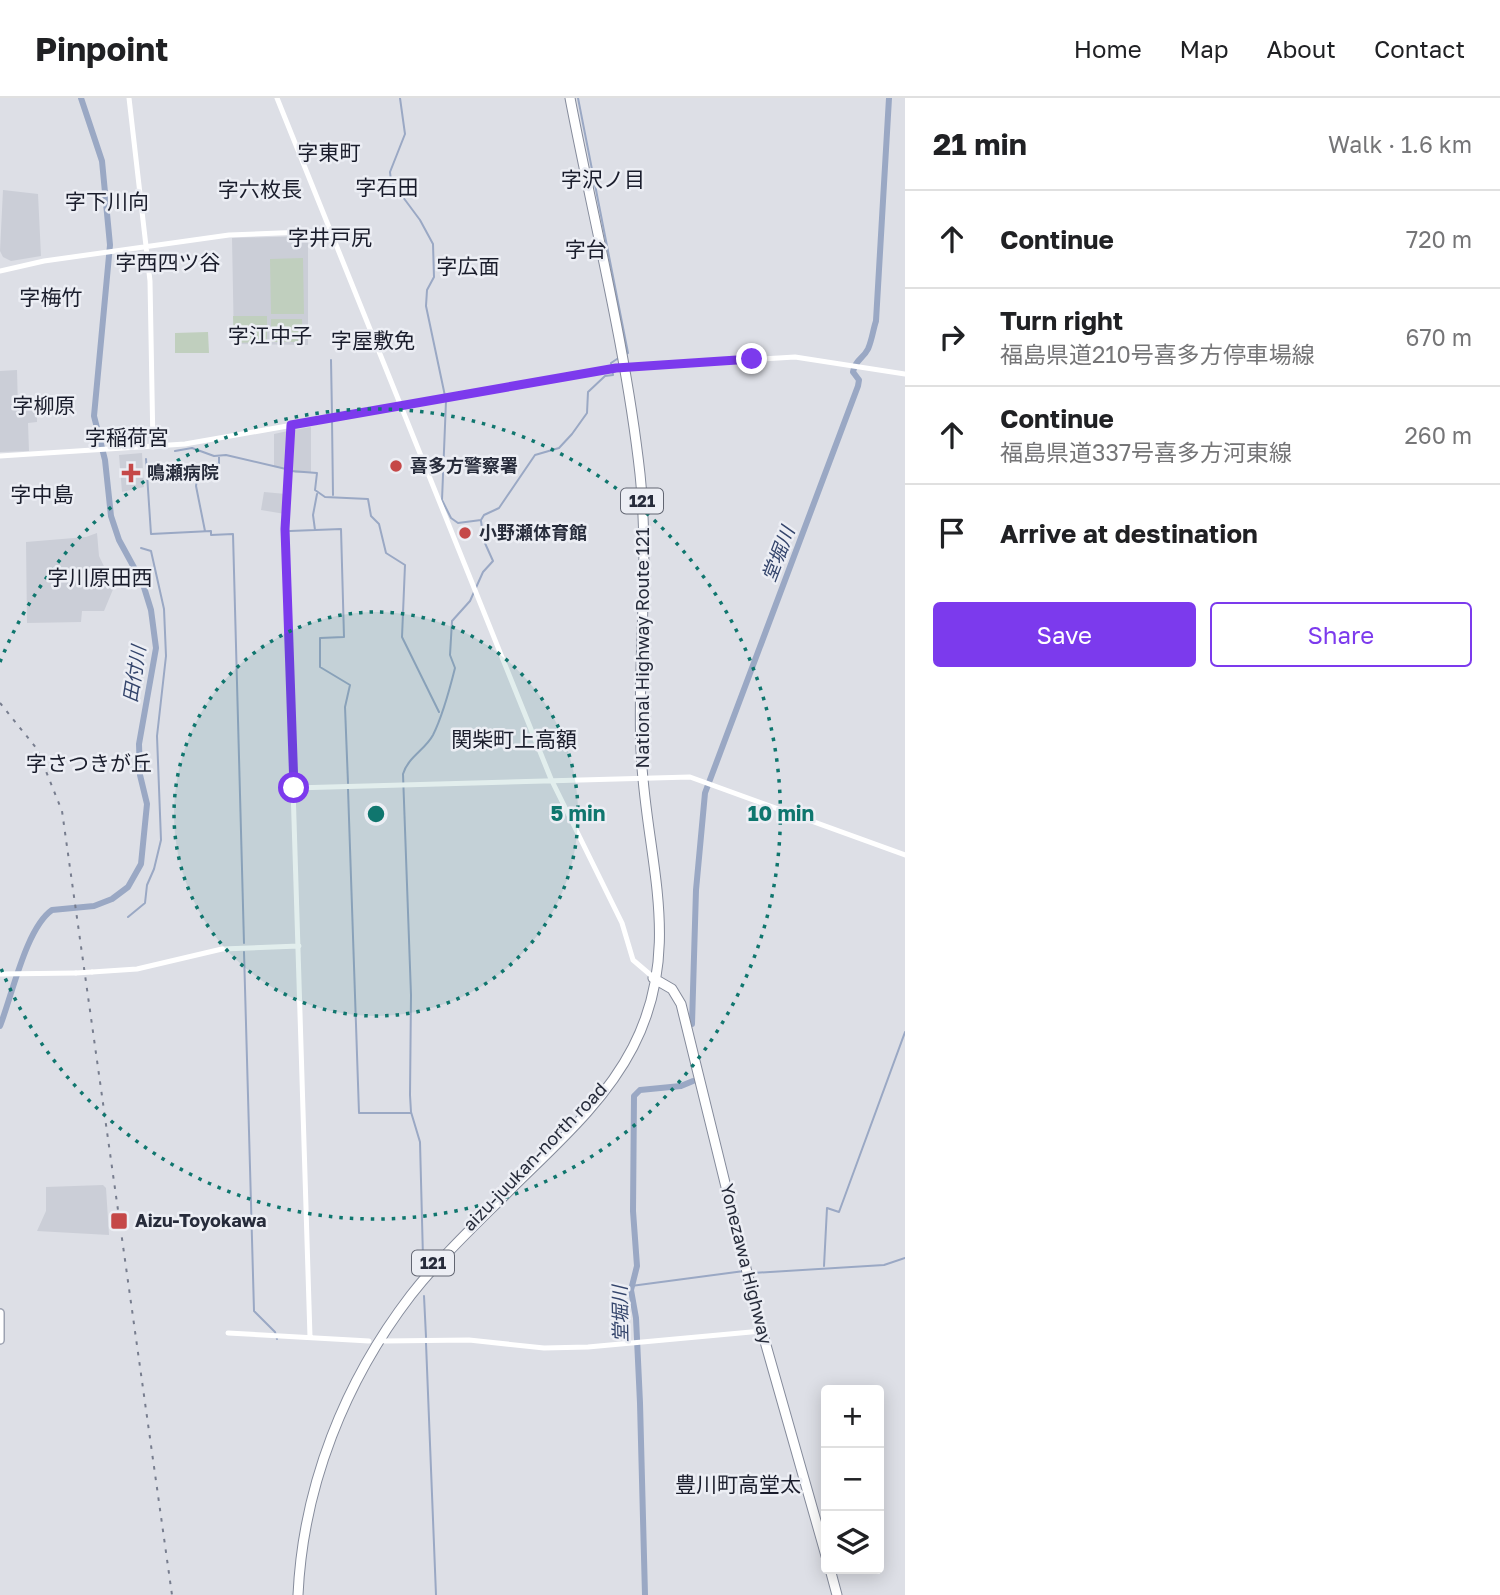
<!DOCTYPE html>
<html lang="en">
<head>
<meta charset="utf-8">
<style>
	body { margin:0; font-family:"Golos Text","Noto Sans JP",sans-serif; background:#f2f2f2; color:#202124 }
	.controls { position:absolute; right:21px; bottom:21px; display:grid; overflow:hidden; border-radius:7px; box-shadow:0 4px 18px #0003 }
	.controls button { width:63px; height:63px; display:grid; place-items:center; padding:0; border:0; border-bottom:2px solid #e0e0e0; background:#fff; color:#202124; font:35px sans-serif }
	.stop { position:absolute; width:21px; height:21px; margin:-16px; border:5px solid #7c3aed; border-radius:50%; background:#fff }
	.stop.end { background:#7c3aed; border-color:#fff; box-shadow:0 2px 7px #0008 }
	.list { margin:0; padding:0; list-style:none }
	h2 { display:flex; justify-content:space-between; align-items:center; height:91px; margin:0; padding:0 28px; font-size:30px }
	h2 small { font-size:23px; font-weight:400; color:#757577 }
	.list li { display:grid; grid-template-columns:46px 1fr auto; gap:21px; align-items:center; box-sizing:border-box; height:98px; padding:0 28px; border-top:2px solid #e0e0e0 }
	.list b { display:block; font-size:26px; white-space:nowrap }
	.list p { margin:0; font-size:23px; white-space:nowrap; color:#757577 }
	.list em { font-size:23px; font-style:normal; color:#757577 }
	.actions { display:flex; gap:14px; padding:21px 28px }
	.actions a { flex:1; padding:16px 0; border:2px solid #7c3aed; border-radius:7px; text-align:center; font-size:24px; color:#7c3aed }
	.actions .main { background:#7c3aed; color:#fff }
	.icon { flex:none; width:38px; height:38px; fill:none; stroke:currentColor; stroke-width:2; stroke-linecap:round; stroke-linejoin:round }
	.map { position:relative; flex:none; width:905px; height:1497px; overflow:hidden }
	header { display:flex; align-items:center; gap:42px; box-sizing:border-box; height:98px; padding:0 35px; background:#fff; border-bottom:2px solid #e0e0e0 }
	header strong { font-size:33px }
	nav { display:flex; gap:38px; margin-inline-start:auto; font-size:24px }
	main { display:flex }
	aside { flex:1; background:#fff }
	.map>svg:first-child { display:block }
	.built { fill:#cbced7 }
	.green { fill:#c0cfbe }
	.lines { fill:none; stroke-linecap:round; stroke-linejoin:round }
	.stream { stroke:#9aa8c4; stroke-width:2 }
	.river { stroke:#9aa8c4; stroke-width:6 }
	.primary-casing { stroke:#9da2b1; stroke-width:10 }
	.highway-casing { stroke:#858b9b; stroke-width:11 }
	.secondary { stroke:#fff; stroke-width:5 }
	.primary { stroke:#fff; stroke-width:7 }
	.highway { stroke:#fff; stroke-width:9 }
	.rail { stroke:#777d8e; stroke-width:2; stroke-dasharray:3.5 7; stroke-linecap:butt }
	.secondary-bridge { stroke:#fff; stroke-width:5 }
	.route { stroke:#7c3aed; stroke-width:9 }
	.ring { fill:none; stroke:#0f766e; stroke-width:3.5; stroke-dasharray:3.5 7 }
	.poi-dot { fill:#c54848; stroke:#eceef4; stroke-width:2.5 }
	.labels { text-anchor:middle; stroke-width:5; stroke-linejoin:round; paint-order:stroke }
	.shield { fill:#eceef4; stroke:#626672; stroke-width:2 }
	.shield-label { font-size:16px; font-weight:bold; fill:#272c3b }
	.poi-label { font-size:18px; font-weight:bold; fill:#272c3b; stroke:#eceef4; text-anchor:start }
	.street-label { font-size:18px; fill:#272c3b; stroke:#eceef4 }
	.water-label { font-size:19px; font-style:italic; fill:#34456c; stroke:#eceef4 }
	.quarter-label { font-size:21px; fill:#1a1d2c; stroke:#eceef4 }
	.centre { fill:#0f766e; stroke:#eceef4; stroke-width:3.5 }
	.ring-label { font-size:21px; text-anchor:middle; font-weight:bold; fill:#0f766e; stroke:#eceef4; stroke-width:5; stroke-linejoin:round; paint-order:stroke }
</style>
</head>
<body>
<header>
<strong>Pinpoint</strong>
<nav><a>Home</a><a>Map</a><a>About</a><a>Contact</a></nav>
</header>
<main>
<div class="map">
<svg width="905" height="1497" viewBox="0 0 905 1497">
	<rect width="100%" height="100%" fill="#dddfe6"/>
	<path class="built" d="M3 92 38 96 41 158 11 163 3 159 0 153Z
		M308 138V247L234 246 232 140Z
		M17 272 18 311H37V324L28 325 29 353 0 354V273Z
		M311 329V375H295L292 372 294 332Z
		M288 333 287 370 274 369V336Z
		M142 355 144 389 122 394 119 357Z
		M264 394 286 396 285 416 261 412Z
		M97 435 99 458 114 489 104 513H82L81 524 27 525 26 444 86 439Z
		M103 1087 106 1090 109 1137 37 1133 46 1113V1089Z"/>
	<path class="green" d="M303 160 304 216H271L270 161Z
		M233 218H267V244L234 245Z
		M271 221H302L303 244H271Z
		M208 234 209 255H175V235Z"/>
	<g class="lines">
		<path class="stream" d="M400 0 405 36 390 74 391 83 420 122 433 146 434 179 427 192 426 208 445 298
			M578 0 628 255 625 257
			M331 262 332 317
			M446 303 442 402 451 420 458 425 481 422 484 417 499 410 535 357 559 350 572 336 587 315 588 294 605 278 613 277 611 265 620 259
			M332 322 333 397
			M175 353 192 350 214 358 226 357 286 371
			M146 361 151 436 211 433V437L233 436 244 845
			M291 373 317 375 315 392 325 399 368 401 371 418 379 426 386 455 405 467 402 539 439 614
			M315 432 313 417 317 396
			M205 433 196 388 198 374 219 366V358
			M290 433 341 431 344 539 320 540V569L350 587 345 609 348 685
			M348 691 359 1015H410
			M128 819 145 805 147 787 154 771 161 742 157 638 166 558 164 511 151 453 141 450
			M244 854 254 1213 275 1234 277 1241
			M423 1160 420 1044 411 1014 410 997 411 897 403 676C408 659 425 652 433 637 442 619 450 590 455 570L450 557 452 523 470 503 483 474 493 463 484 443 481 423
			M824 1168 827 1110 839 1114 905 934
			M753 1175 884 1167 905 1160
			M631 1188 744 1173
			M424 1198 426 1239
			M426 1245 436 1497"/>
		<path class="river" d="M692 926 696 792 705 695 858 288 859 282 853 274C855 262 863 261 868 251 872 242 873 232 876 223L889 0
			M0 928C12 898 26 830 52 812L94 808 112 801 128 789 141 766 147 706 140 677 139 646 156 550 151 512 143 486 119 442 111 418 105 362 94 318 110 147 102 63 81 0
			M645 1497 640 1305 636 1220 631 1192 637 1168 633 1113 634 998 640 992 681 988 693 983"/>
		<defs>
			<path id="primary" d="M0 1215V1242"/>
			<path id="highway" d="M653 880 672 891 681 906 758 1219 826 1458
				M830 1471 837 1497
				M298 1497C303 1388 345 1283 411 1197 440 1160 474 1128 506 1096 552 1050 603 1007 633 949 685 848 645 758 641 653 637 561 650 469 640 376 626 250 594 125 570 0"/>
		</defs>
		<use href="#primary" class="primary-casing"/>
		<use href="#highway" class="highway-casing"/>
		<path class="secondary" d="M129 0 150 183 153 349
			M277 0 551 681 622 825 633 862 653 879
			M0 173 44 163 229 137 330 133
			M291 328 285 431 310 1239
			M0 358 185 346 622 269 795 259 905 276
			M294 690 690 679 905 757
			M92 874 137 871 222 851 299 848
			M0 876 76 875
			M228 1235 369 1243
			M384 1243 469 1242 544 1250 588 1249 762 1233"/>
		<use href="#primary" class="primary"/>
		<use href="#highway" class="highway"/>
		<path class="rail" d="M0 605 37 651 62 713 172 1497"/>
		<path class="secondary-bridge" d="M76 875 92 874"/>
	</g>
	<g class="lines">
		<path class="route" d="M294 690 285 431 291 327 616 270 752 261"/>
	</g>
	<circle cx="376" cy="716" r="202" fill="#0f766e" fill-opacity=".12"/>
	<g class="ring">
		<circle cx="376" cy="716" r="202"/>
		<path d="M0 564A405 405 0 1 1 0 868"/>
	</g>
	<g class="poi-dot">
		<circle cx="396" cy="368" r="7"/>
		<path d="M127.5 364.5h7v7h7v7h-7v7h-7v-7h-7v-7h7z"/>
		<circle cx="465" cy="435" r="7"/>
		<rect x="110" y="1114" width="18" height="18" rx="3.5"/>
	</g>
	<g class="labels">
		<g class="shield">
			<rect x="621" y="390.5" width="42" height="25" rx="5"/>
			<rect x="412" y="1152.5" width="42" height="25" rx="5"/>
		</g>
		<g class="shield-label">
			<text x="642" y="409">121</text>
			<text x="433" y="1171">121</text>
		</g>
		<g class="poi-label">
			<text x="410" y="374">喜多方警察署</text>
			<text x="147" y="381">鳴瀬病院</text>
			<text x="479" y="441">小野瀬体育館</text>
			<text x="135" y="1129">Aizu-Toyokawa</text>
		</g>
		<g class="street-label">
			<text transform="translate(643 550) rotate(-90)" y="6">National Highway Route 121</text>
			<text transform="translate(535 1059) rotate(-46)" y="6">aizu-juukan-north road</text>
			<text transform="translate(746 1166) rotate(76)" y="6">Yonezawa Highway</text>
		</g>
		<g class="water-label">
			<text transform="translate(778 456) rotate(-69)" y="7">堂堀川</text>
			<text transform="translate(134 576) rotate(-81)" y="7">田付川</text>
			<text transform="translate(620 1216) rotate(-91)" y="7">堂堀川</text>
		</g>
		<g class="quarter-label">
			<text x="329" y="62">字東町</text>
			<text x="603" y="89">字沢ノ目</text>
			<text x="387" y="97">字石田</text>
			<text x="260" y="99">字六枚長</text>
			<text x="107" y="111">字下川向</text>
			<text x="330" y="147">字井戸尻</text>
			<text x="586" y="159">字台</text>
			<text x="168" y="172">字西四ツ谷</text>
			<text x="468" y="176">字広面</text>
			<text x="51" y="207">字梅竹</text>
			<text x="270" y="245">字江中子</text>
			<text x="373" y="250">字屋敷免</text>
			<text x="44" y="315">字柳原</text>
			<text x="127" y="347">字稲荷宮</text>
			<text x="42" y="404">字中島</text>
			<text x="100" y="487">字川原田西</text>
			<text x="514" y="649">関柴町上高額</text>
			<text x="89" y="673">字さつきが丘</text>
			<text x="738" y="1394">豊川町高堂太</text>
		</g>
	</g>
	<circle cx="376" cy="716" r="10" class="centre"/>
	<g class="ring-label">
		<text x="578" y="723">5 min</text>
		<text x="781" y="723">10 min</text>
	</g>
</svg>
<div class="controls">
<button>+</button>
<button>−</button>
<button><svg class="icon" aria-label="layers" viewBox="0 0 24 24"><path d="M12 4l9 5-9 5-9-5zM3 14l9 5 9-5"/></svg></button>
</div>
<div class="stop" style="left:294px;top:690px"></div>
<div class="stop end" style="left:752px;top:261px"></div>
</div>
<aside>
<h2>21 min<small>Walk · 1.6 km</small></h2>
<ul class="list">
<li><svg class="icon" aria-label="ahead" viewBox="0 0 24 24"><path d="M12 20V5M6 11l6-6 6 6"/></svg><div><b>Continue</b></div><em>720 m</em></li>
<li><svg class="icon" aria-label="right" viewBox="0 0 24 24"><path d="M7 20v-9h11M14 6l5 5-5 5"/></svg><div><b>Turn right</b><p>福島県道210号喜多方停車場線</p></div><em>670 m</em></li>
<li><svg class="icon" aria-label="ahead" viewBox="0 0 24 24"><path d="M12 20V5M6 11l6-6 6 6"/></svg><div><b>Continue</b><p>福島県道337号喜多方河東線</p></div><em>260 m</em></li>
<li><svg class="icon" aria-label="arrive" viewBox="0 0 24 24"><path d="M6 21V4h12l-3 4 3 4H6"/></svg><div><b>Arrive at destination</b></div></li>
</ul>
<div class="actions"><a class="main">Save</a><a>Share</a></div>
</aside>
</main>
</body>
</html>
